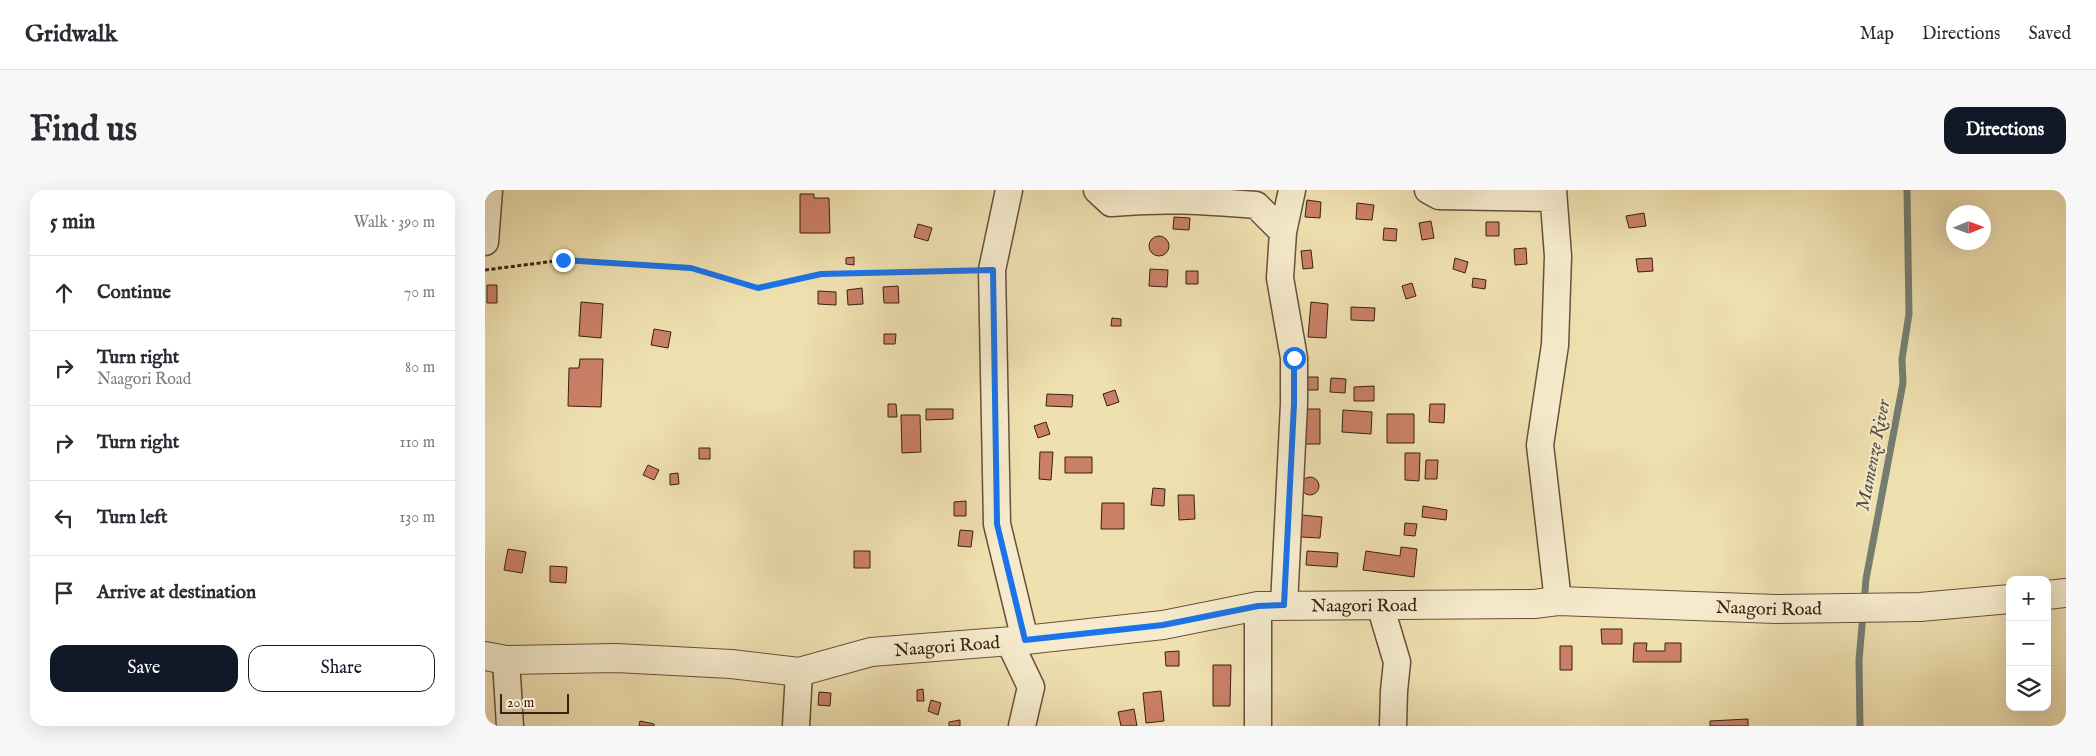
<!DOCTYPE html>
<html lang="en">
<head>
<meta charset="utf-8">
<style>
	body { margin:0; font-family:"IM FELL English",serif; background:#f7f7f7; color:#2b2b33 }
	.controls { position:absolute; right:15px; bottom:15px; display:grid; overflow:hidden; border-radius:10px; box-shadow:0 5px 20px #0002 }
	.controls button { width:45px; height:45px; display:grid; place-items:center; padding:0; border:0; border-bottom:1px solid #e1e1e2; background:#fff; color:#2b2b33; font:25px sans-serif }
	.compass { position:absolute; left:1461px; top:15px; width:45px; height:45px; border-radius:50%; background:#fff; box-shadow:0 5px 20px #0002; rotate:89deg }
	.scale { position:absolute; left:15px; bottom:12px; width:69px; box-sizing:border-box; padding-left:5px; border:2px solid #3b2012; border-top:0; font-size:14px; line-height:18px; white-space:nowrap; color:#3b2012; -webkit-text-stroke:4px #f5ebcc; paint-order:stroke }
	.stop { position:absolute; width:15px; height:15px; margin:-11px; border:4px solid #1a73e8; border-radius:50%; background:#fff }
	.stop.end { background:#1a73e8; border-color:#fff; box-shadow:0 1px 5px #0008 }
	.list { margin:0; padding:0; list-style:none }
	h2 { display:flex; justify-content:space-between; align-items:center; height:65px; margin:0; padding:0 20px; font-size:21px }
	h2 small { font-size:16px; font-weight:400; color:#7c7c81 }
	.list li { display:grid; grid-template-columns:32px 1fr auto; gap:15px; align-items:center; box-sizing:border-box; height:75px; padding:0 20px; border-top:1px solid #e1e1e2 }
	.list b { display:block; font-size:19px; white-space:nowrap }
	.list p { margin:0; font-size:16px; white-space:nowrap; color:#7c7c81 }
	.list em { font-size:16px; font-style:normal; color:#7c7c81 }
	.actions { display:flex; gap:10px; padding:15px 20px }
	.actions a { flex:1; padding:11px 0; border:1px solid #111827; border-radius:15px; text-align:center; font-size:18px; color:#111827 }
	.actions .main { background:#111827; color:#fff }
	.icon { flex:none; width:28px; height:28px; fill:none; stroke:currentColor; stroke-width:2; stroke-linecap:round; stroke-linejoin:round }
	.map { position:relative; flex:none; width:1581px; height:536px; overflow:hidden; border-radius:15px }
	header { display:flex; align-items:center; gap:30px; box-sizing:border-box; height:70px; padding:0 25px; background:#fff; border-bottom:1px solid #e1e1e2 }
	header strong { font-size:24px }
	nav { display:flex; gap:28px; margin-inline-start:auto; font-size:18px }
	.intro { display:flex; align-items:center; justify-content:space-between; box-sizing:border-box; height:120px; padding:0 30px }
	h1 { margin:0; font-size:35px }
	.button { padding:12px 22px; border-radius:15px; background:#111827; color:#fff; font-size:18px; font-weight:700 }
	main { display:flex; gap:30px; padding:0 30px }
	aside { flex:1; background:#fff; border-radius:15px; box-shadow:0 5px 20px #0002 }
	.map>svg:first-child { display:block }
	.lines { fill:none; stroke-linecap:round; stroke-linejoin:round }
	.stream { stroke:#747e71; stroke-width:7 }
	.building { fill:#ca8067; stroke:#3b2012 }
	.minor-casing { stroke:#68503a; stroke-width:29 }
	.tertiary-casing { stroke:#68503a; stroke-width:30 }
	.path { stroke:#3b2012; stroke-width:3; stroke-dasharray:4 2.5; stroke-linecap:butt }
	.minor { stroke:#f5ebcc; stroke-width:26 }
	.tertiary { stroke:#f5ebcc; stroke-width:28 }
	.route { stroke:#1a73e8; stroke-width:6 }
	.labels { text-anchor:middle; stroke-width:4; stroke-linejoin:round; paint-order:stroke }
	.street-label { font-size:18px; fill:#3b2012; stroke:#f5ebcc }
	.water-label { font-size:19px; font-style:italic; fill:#584f42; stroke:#f5ebcc }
</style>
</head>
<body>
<header>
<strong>Gridwalk</strong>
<nav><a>Map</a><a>Directions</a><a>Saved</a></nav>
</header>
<div class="intro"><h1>Find us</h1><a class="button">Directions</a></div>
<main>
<aside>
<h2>5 min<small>Walk · 390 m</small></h2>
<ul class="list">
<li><svg class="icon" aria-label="ahead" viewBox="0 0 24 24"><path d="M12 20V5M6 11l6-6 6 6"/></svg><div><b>Continue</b></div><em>70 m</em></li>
<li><svg class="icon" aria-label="right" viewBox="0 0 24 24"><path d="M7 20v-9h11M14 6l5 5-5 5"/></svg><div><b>Turn right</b><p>Naagori Road</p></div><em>80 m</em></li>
<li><svg class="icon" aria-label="right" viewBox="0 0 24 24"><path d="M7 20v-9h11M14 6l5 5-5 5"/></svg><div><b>Turn right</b></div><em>110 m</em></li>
<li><svg class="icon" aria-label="left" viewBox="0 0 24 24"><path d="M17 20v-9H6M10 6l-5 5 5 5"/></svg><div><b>Turn left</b></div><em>130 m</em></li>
<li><svg class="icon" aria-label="arrive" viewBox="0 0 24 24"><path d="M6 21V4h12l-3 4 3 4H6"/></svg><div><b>Arrive at destination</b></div></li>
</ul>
<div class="actions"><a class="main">Save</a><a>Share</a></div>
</aside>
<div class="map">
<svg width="1581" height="536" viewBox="0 0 1581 536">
	<rect width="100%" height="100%" fill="#efe0b0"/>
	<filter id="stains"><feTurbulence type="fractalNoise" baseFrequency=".004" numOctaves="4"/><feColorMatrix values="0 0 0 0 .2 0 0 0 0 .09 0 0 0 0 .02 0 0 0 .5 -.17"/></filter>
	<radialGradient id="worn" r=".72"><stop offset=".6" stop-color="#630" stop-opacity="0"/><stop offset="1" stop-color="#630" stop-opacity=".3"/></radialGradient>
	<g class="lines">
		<path class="stream" d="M1379 413 1381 389 1418 193 1417 169 1424 124 1422 0
			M1375 536 1374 470 1378 424"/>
	</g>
	<path class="building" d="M315 4H329V8H344L345 43H315Z
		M822 10 836 12 835 28 820 27Z
		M872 13 889 15 887 30 871 29Z
		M1159 23 1161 36 1144 38 1141 26Z
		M689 27 705 28 704 40 688 39Z
		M946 31 949 48 937 50 934 33Z
		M1001 32H1014V46H1001Z
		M433 34 447 38 443 51 429 47Z
		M899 38 912 39 911 51 898 50Z
		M664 56a10 10 0 1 1 20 0a10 10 0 1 1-20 0Z
		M1041 58 1042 74 1030 75 1029 59Z
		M826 60 828 78 818 79 816 61Z
		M369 67V75L361 74V68Z
		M970 68 983 72 980 83 968 79Z
		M1167 68 1168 81 1153 82 1151 69Z
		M665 79 683 80 682 97 664 96Z
		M701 81H713V94H701Z
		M988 88 1001 90 1000 99 987 97Z
		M927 93 931 106 921 109 917 96Z
		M2 95H12V113H2Z
		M413 96 414 113H399L398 97Z
		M377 98 378 114 363 115 362 100Z
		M333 101 351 102V115L333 114Z
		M96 112 118 114 116 148 94 146Z
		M826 112 843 114 841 148 823 147Z
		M866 117 890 118 889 131 866 130Z
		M627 128 636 129V136H626Z
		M169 139 186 142 183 158 166 155Z
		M399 144H411L410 154H399Z
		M95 169H118L116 217 83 216 84 178H94Z
		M820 187H833V200H820Z
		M846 188 861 189 860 203 845 202Z
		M889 196V211H869V197Z
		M630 200 634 212 622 216 618 204Z
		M562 204 588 205 587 217 561 216Z
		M403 214H411L412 227H403Z
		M945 214H960L959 233 944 232Z
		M441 219H468V229L441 230Z
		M815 219H835V254H815Z
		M858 220 887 222 886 244 857 242Z
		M902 224H929V253H902Z
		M416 225H435L436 262 417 263Z
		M561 232 565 244 553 248 549 236Z
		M214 258H225V269H214Z
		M555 262H568L566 290 554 289Z
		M920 263H935L934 291 920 290Z
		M580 267H607V283H580Z
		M941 270H953L952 289H940Z
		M163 275 174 280 169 290 158 285Z
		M193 283 194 294 185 295V284Z
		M816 296a9 9 0 1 1 18 0a9 9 0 1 1-18 0Z
		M668 298 680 299 679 316 666 315Z
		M693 305H709L710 329 694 330Z
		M481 311V326H469V312Z
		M617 313H639V339H616Z
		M938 316 962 320 961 330 937 327Z
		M817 325 837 327 835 348 816 347Z
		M920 333 932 334 930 346 919 345Z
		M475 340 488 341 486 357 473 356Z
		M916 357 932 359 929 387 878 380 881 361 915 366Z
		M23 359 41 362 37 383 19 380Z
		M369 361H385V378H369Z
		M822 361 853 363 852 377 821 375Z
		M65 376 82 377 81 393 65 392Z
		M1116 439H1137V454H1117Z
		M1149 453H1162L1161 461H1180V453H1196V472H1148Z
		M1075 456H1087V480H1075Z
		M694 461V476H681L680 462Z
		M728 475H746L745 516H728Z
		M438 499 439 511H432V500Z
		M676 501 679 531 661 533 658 503Z
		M334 502 346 503 345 516 333 515Z
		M446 510 456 513 453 525 443 521Z
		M649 519 652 536H636L633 522Z
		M1263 529V536H1225V531Z
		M475 530V536H464V532Z
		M155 531 169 534V536H154Z"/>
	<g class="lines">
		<defs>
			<path id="minor" d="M524 0 507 80 512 334 540 450
				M612 0 626 13C677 8 720 11 771 15L798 42
				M943 0 954 6 1068 8
				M1068 0 1073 66 1070 155 1055 255 1073 411
				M0 52 4 0
				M799 415 809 214V168L795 88 798 42 807 0
				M895 415 912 472 909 501 908 536
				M524 451 546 497 537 536
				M21 470 25 536
				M311 536 314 482
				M773 536V416"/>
			<g id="tertiary">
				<path d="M1562 405 1581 403"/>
				<path id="s1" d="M0 466 21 470 131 468 246 474 314 482 386 462 540 450 678 435 773 416 1049 414 1073 411 1291 419 1435 417 1525 409"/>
			</g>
		</defs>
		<use href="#minor" class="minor-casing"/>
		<use href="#tertiary" class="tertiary-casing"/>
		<path class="path" d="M0 80 78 70 206 78 273 98 336 84 484 81"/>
		<use href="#minor" class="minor"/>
		<use href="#tertiary" class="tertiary"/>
	</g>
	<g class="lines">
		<path class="route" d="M78 70 206 78 273 98 336 84 508 80 512 334 540 450 678 435 773 416 799 415 809 214V168"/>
	</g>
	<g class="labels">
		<g class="street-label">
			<text dy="6" stroke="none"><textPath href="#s1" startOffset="886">Naagori Road</textPath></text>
			<text dy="6" stroke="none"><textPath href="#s1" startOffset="1291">Naagori Road</textPath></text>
			<text dy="6" stroke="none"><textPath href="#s1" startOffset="466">Naagori Road</textPath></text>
		</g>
		<g class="water-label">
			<text transform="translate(1387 265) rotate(-79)" y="7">Mamenze River</text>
		</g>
	</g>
	<rect width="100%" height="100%" filter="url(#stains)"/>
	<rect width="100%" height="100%" fill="url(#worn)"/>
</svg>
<div class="controls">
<button>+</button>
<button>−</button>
<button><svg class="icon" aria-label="layers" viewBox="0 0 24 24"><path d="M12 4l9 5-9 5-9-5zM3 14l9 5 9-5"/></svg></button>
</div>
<svg class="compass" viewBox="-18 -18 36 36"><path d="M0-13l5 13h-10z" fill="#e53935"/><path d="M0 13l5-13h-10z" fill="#7c7c81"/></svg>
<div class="scale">20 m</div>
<div class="stop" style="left:809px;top:168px"></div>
<div class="stop end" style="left:78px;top:70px"></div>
</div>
</main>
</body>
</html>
